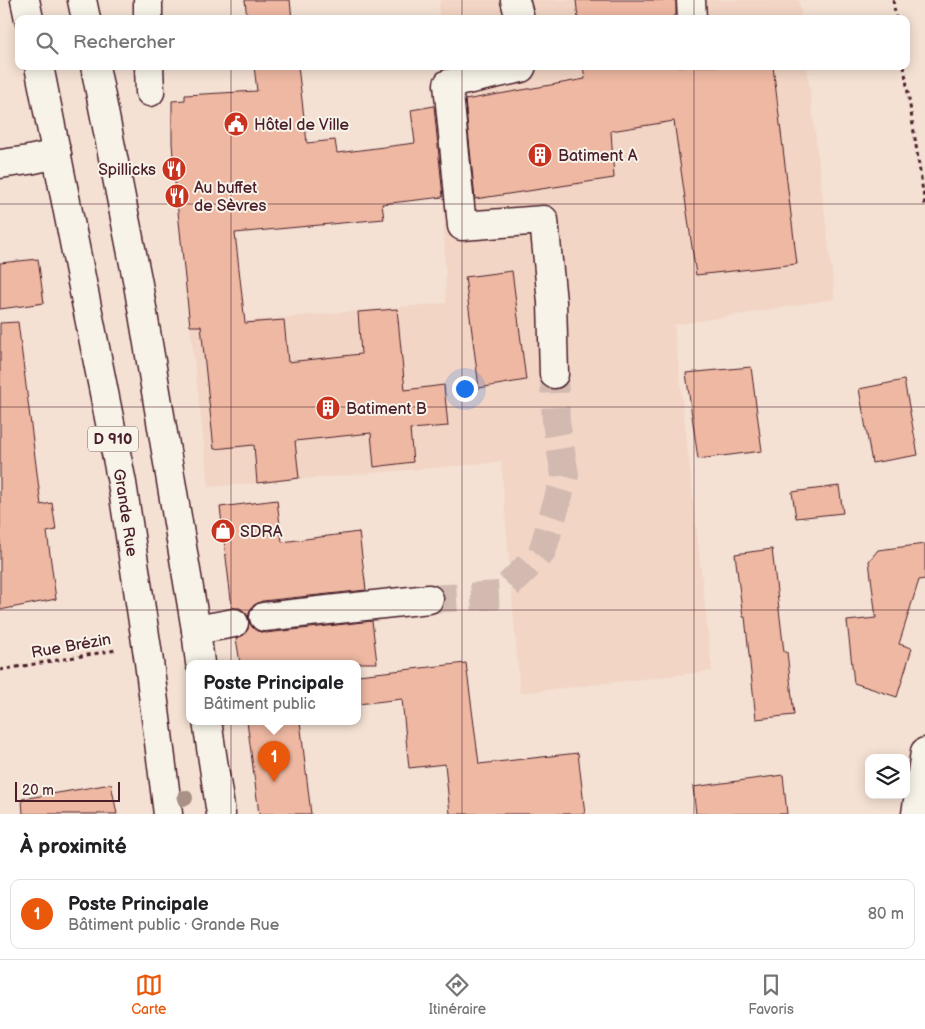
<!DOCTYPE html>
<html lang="fr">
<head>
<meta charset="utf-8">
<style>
	body { margin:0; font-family:"Balsamiq Sans",sans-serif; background:#f6f6f6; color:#202124 }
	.controls { position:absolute; right:15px; bottom:15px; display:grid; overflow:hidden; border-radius:10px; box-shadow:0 2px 12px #0003 }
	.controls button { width:45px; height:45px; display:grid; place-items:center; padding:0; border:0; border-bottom:1px solid #e0e0e0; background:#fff; color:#202124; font:25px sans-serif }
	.scale { position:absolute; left:15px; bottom:12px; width:105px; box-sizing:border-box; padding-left:5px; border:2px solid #4a1f2b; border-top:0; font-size:14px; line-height:18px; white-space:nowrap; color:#4a1f2b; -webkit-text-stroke:4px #f7f3e8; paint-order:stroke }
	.you { position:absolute; left:464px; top:388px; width:18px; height:18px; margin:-12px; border:4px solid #fff; border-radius:50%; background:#1a73e8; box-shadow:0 0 0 8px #1a73e833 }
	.badge { display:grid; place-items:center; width:32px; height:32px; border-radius:50%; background:#ea580c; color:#fff; font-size:16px; font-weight:700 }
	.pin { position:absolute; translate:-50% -41px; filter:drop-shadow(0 1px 2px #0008) }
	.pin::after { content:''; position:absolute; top:26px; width:18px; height:15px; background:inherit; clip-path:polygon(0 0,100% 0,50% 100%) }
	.popup { position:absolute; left:186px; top:660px; width:175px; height:65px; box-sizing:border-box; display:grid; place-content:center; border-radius:10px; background:#fff; filter:drop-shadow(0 1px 4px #0005); font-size:16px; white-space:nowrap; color:#757577 }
	.popup b { font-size:19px; color:#202124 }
	.popup::after { content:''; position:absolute; left:50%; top:100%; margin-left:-10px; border:10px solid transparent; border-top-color:#fff }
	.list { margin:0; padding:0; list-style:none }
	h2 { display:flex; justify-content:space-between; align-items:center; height:65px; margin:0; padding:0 20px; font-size:21px }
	h2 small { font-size:16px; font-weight:400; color:#757577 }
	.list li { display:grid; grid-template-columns:32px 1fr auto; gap:15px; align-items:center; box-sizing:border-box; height:70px; margin:0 10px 10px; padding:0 10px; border:1px solid #e0e0e0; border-radius:10px }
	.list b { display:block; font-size:19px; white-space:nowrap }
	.list p { margin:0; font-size:16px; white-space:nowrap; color:#757577 }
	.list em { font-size:16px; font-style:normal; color:#757577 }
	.icon { flex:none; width:28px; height:28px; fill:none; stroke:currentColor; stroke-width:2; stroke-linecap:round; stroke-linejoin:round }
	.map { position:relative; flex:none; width:925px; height:814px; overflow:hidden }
	.search { position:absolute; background:#fff; box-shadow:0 2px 12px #0003; left:15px; right:15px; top:15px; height:55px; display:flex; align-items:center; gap:12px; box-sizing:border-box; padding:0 18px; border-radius:10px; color:#757577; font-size:19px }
	.sheet { height:145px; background:#fff }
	nav { display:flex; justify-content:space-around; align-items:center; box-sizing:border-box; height:70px; border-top:1px solid #e0e0e0; background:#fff; font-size:14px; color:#757577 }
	nav a { display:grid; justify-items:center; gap:2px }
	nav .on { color:#ea580c }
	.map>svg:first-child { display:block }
	.built { fill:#f2d5c4 }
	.building { fill:#eeb8a2; stroke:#4a1f2b }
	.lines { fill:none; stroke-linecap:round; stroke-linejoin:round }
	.minor-tunnel { stroke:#d2bab1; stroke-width:28; stroke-dasharray:28 14; stroke-linecap:butt }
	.minor-casing { stroke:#4a1f2b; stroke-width:31 }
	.major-casing { stroke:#4a1f2b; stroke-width:31 }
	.path { stroke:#4a1f2b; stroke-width:3; stroke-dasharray:4 4; stroke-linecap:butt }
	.minor { stroke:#f7f3e8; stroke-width:28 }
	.major { stroke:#f7f3e8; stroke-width:28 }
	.tree { fill:#a99185 }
	.grid { fill:none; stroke:#4a1f2b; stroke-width:1; stroke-opacity:0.55 }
	.labels { text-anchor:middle; stroke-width:4; stroke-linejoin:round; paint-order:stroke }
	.shield { fill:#f7f3e8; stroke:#7e5f64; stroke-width:1 }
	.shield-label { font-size:15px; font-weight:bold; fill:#4a1f2b }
	.poi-label { font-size:16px; fill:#4a1f2b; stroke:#f7f3e8; text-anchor:start }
	.street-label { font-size:16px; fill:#4a1f2b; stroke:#f7f3e8 }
</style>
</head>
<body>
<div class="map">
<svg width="925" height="814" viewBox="0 0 925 814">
	<rect width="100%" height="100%" fill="#f4e1d3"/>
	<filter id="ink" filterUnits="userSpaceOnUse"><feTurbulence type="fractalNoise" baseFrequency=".02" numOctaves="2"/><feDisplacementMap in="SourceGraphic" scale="10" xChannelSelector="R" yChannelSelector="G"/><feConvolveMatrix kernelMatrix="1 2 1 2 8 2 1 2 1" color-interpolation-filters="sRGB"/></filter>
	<g filter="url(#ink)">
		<path class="built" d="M441 0H799L802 19H439V6Z
			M440 66H807L835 299 674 325 712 671 520 693 501 462 209 487 190 326 446 303Z"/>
		<path class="building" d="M245 0H290L292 19H247Z
			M576 0H676V15L667 19H578Z
			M254 66H298L307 143 335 140 337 153 415 143 411 110 434 106 443 197 382 204 384 219 235 233 245 323 284 320 288 362 361 354 358 312 397 309 405 390 444 385 448 426 410 429 413 462 374 467 371 433 295 441 299 478 257 483 254 445 214 449 201 326H190L175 183 172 143V101L185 100V95L257 91Z
			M583 66H773L797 264 696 275 674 121 611 131 614 178 475 199 465 100 585 79Z
			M38 259 44 303 0 309V263Z
			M512 271 526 380 479 388 465 277Z
			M18 322 41 505 52 503 56 530 47 532 56 599 0 610V323Z
			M751 367 762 451 698 459 686 373Z
			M904 380 918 455 872 463 859 389Z
			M839 486 843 513 796 518 792 492Z
			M277 500 282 542 359 532 366 590 262 601 254 605 250 610 248 618 246 613 240 608H232L220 507Z
			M925 544V579L919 580 899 644 912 648 897 697 854 683 847 621 876 618 869 561 878 550Z
			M772 549 784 652H787L794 715 756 719 745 617H743L735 554Z
			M249 621 252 627 257 631 266 633 372 621 377 663H240L236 638 244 635 248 629Z
			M466 663 479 764 578 753 585 814H450L445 764 409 768 402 699 358 704V675Z
			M247 721H300L311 814H259Z
			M783 775 787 814H696L693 787Z
			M111 784 117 814H23L22 799Z"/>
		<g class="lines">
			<path class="minor-tunnel" d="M429 599 499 595 542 552 565 475 556 422 554 374"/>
			<defs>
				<path id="minor" d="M148 0V19
					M515 0 520 19
					M691 0 692 19
					M149 66 150 92
					M522 66 521 68 448 84 462 226 544 220 552 302 554 374
					M0 164 29 160 57 154
					M264 617 429 599
					M196 630 234 623
					M916 814 925 752"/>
				<g id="major">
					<path d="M25 0 29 19"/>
					<path d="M82 0 86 19"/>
					<path id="s1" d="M39 66 122 483 149 662 168 814"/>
					<path d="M95 66 138 284 196 630 200 663"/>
					<path d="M207 721 221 814"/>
				</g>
			</defs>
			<use href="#minor" class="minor-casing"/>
			<use href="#major" class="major-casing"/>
			<path class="path" d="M893 0 896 19
				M904 66 925 205
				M0 670 116 650"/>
			<use href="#minor" class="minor"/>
			<use href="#major" class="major"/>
		</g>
		<circle class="tree" cx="185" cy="798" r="8"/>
	</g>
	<path class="grid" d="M231 0V19M462 0V19M694 0V19M231 66V814M462 66V814M694 66V814M0 204H925M0 407H925M0 610H925"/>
	<defs>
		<symbol id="civic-disc" viewBox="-11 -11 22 22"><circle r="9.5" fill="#c8321e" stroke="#f7f3e8"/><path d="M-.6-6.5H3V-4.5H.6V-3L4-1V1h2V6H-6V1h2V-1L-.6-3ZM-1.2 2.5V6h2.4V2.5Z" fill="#fff"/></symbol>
		<symbol id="building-disc" viewBox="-11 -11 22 22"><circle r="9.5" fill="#c8321e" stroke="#f7f3e8"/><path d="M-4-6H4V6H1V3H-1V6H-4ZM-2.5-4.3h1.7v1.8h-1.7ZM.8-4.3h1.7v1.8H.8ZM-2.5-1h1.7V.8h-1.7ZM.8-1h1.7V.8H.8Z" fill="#fff"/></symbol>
		<symbol id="restaurant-disc" viewBox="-11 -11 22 22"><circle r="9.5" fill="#c8321e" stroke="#f7f3e8"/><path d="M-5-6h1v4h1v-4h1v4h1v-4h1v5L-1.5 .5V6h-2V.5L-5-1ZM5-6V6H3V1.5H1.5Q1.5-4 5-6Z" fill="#fff"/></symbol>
		<symbol id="shop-disc" viewBox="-11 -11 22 22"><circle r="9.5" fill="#c8321e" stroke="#f7f3e8"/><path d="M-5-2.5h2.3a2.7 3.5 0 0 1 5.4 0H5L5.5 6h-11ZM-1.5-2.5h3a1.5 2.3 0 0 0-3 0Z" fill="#fff"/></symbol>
	</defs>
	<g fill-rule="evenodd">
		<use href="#civic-disc" x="222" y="110" width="28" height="28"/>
		<use href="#building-disc" x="526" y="141" width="28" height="28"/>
		<use href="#restaurant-disc" x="160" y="155" width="28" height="28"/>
		<use href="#restaurant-disc" x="163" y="182" width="28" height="28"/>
		<use href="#building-disc" x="314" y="394" width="28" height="28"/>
		<use href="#shop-disc" x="209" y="517" width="28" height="28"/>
	</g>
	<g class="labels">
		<rect class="shield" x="88" y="426.5" width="50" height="25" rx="4"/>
		<g class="shield-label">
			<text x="113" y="444">D 910</text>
		</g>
		<g class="poi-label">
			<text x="254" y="130">Hôtel de Ville</text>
			<text x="558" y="161">Batiment A</text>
			<text x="156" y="175" text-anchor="end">Spillicks</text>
			<text x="194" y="193">Au buffet<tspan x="194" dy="18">de Sèvres</tspan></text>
			<text x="346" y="414">Batiment B</text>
			<text x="240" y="537">SDRA</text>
		</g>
		<g class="street-label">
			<text dy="6" stroke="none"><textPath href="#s1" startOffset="455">Grande Rue</textPath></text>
			<text transform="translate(71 645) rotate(-10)" y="6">Rue Brézin</text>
		</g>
	</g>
</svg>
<div class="controls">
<button><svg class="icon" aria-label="layers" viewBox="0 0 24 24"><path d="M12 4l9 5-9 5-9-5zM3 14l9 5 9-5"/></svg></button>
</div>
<div class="scale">20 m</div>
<div class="you"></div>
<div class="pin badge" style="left:274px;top:782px">1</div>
<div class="popup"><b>Poste Principale</b>Bâtiment public</div>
<div class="search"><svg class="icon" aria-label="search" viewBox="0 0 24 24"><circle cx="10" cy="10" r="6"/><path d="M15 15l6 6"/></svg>Rechercher</div>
</div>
<section class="sheet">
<h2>À proximité<small></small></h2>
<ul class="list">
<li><span class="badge">1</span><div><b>Poste Principale</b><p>Bâtiment public · Grande Rue</p></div><em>80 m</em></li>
</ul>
</section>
<nav>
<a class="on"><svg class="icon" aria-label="map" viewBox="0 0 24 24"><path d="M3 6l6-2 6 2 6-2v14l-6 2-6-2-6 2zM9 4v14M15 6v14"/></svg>Carte</a>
<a><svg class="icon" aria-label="directions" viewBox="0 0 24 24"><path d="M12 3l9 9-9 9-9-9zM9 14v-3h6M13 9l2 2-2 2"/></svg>Itinéraire</a>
<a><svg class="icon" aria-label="saved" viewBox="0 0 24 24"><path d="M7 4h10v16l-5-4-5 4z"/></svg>Favoris</a>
</nav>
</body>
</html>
